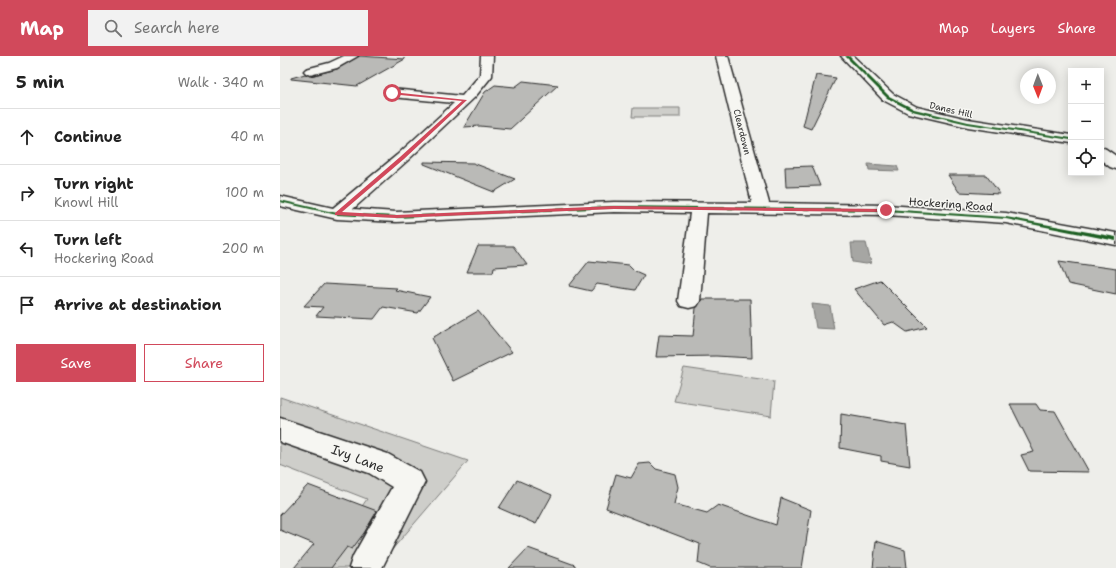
<!DOCTYPE html>
<html lang="en">
<head>
<meta charset="utf-8">
<style>
	body { margin:0; font-family:"Shantell Sans",sans-serif; background:#f2f2f2; color:#222 }
	.controls { position:absolute; right:12px; top:12px; display:grid; overflow:hidden; border-radius:0px; box-shadow:0 2px 10px #0003 }
	.controls button { width:36px; height:36px; display:grid; place-items:center; padding:0; border:0; border-bottom:1px solid #e0e0e0; background:#fff; color:#222; font:20px sans-serif }
	.compass { position:absolute; left:740px; top:12px; width:36px; height:36px; border-radius:50%; background:#fff; box-shadow:0 2px 10px #0003; rotate:179deg }
	.stop { position:absolute; width:12px; height:12px; margin:-9px; border:3px solid #d1495b; border-radius:50%; background:#fff }
	.stop.end { background:#d1495b; border-color:#fff; box-shadow:0 1px 4px #0008 }
	.list { margin:0; padding:0; list-style:none }
	h2 { display:flex; justify-content:space-between; align-items:center; height:52px; margin:0; padding:0 16px; font-size:17px }
	h2 small { font-size:13px; font-weight:400; color:#767676 }
	.list li { display:grid; grid-template-columns:26px 1fr auto; gap:12px; align-items:center; box-sizing:border-box; height:56px; padding:0 16px; border-top:1px solid #e0e0e0 }
	.list b { display:block; font-size:15px; white-space:nowrap }
	.list p { margin:0; font-size:13px; white-space:nowrap; color:#767676 }
	.list em { font-size:13px; font-style:normal; color:#767676 }
	.actions { display:flex; gap:8px; padding:12px 16px }
	.actions a { flex:1; padding:9px 0; border:1px solid #d1495b; border-radius:0px; text-align:center; font-size:14px; color:#d1495b }
	.actions .main { background:#d1495b; color:#fff }
	.icon { flex:none; width:22px; height:22px; fill:none; stroke:currentColor; stroke-width:2; stroke-linecap:round; stroke-linejoin:round }
	.map { position:relative; flex:none; width:836px; height:512px; overflow:hidden }
	header { display:flex; align-items:center; gap:24px; box-sizing:border-box; height:56px; padding:0 20px; background:#d1495b; color:#fff }
	header strong { font-size:19px }
	nav { display:flex; gap:22px; margin-inline-start:auto; font-size:14px }
	.search { width:280px; height:36px; background:#f2f2f2; display:flex; align-items:center; gap:10px; box-sizing:border-box; padding:0 14px; border-radius:0px; color:#767676; font-size:15px }
	main { display:flex }
	aside { flex:1; background:#fff }
	.map>svg:first-child { display:block }
	.green { fill:#cececa; stroke:#7c7c7a }
	.water { fill:#a6a6a3; stroke:#757573 }
	.building { fill:#babab7; stroke:#2b2b2b }
	.lines { fill:none; stroke-linecap:round; stroke-linejoin:round }
	.minor-casing { stroke:#2b2b2b; stroke-width:3 }
	.minor { fill:#f6f6f2; fill-rule:evenodd }
	.cycleway-casing { stroke:#f6f6f2; stroke-width:2 }
	.cycleway { fill:#1b5e20; fill-rule:evenodd }
	.route { fill:#d1495b }
	.labels { text-anchor:middle; stroke-width:3; stroke-linejoin:round; paint-order:stroke }
	.far-street-label { font-size:9px; fill:#2b2b2b; stroke:#f6f6f2 }
	.street-label { font-size:11px; fill:#2b2b2b; stroke:#f6f6f2 }
	.near-street-label { font-size:13px; fill:#2b2b2b; stroke:#f6f6f2 }
</style>
</head>
<body>
<header>
<strong>Map</strong>
<div class="search"><svg class="icon" aria-label="search" viewBox="0 0 24 24"><circle cx="10" cy="10" r="6"/><path d="M15 15l6 6"/></svg>Search here</div>
<nav><a>Map</a><a>Layers</a><a>Share</a></nav>
</header>
<main>
<aside>
<h2>5 min<small>Walk · 340 m</small></h2>
<ul class="list">
<li><svg class="icon" aria-label="ahead" viewBox="0 0 24 24"><path d="M12 20V5M6 11l6-6 6 6"/></svg><div><b>Continue</b></div><em>40 m</em></li>
<li><svg class="icon" aria-label="right" viewBox="0 0 24 24"><path d="M7 20v-9h11M14 6l5 5-5 5"/></svg><div><b>Turn right</b><p>Knowl Hill</p></div><em>100 m</em></li>
<li><svg class="icon" aria-label="left" viewBox="0 0 24 24"><path d="M17 20v-9H6M10 6l-5 5 5 5"/></svg><div><b>Turn left</b><p>Hockering Road</p></div><em>200 m</em></li>
<li><svg class="icon" aria-label="arrive" viewBox="0 0 24 24"><path d="M6 21V4h12l-3 4 3 4H6"/></svg><div><b>Arrive at destination</b></div></li>
</ul>
<div class="actions"><a class="main">Save</a><a>Share</a></div>
</aside>
<div class="map">
<svg width="836" height="512" viewBox="0 0 836 512">
	<rect width="100%" height="100%" fill="#eeeeea"/>
	<filter id="ink" filterUnits="userSpaceOnUse"><feTurbulence type="fractalNoise" baseFrequency=".025" numOctaves="2"/><feDisplacementMap in="SourceGraphic" scale="8" xChannelSelector="R" yChannelSelector="G"/><feConvolveMatrix kernelMatrix="1 2 1 2 8 2 1 2 1" color-interpolation-filters="sRGB"/></filter>
	<g filter="url(#ink)">
		<path class="green" d="M353 52H400V61H352Z
			M404 312 494 325 491 360 394 345Z
			M0 341 188 405 110 496 102 512H39L87 443 0 409Z"/>
		<path class="water" d="M588 108 617 110 619 115 589 114Z
			M571 187H586L591 207 586 208 573 206Z
			M532 248 550 250 554 273 536 272Z"/>
		<path class="building" d="M79 0 125 3 77 30 11 23V22L25 18 30 20 57 13Z
			M536 19 556 22 531 73 523 70Z
			M243 25 278 29 230 73 200 70 184 71 205 36 215 29 235 31Z
			M144 106 193 107 235 123 214 136 144 108Z
			M532 110 540 130 506 131 505 111Z
			M668 119H706L720 138 679 136Z
			M198 190H233L247 209 214 211 213 216H187Z
			M309 205 349 209 355 215 364 219 355 234 317 228 311 235 289 230Z
			M779 205 836 213V238L788 228Z
			M600 224 647 271 627 276 613 266 604 269 574 233Z
			M44 228 117 232 115 234 150 241 138 257 103 251 94 263 36 260 43 251 24 250Z
			M422 243H470L472 302 436 300 376 301 379 279 413 280 416 252Z
			M198 255 232 296 173 325 152 282Z
			M730 348H756L760 354 775 355 809 416 749 415 741 399 754 396Z
			M561 358 626 369 630 410 601 405V400L560 392Z
			M370 407 376 413 395 418 398 431 394 448 427 457 438 449 496 469 501 442 531 454 522 512H430L418 507 420 488 326 452 336 418 351 422 359 408Z
			M237 424 272 439 256 468 219 452Z
			M28 429 97 455 84 477 72 493 67 491 51 512H14L34 488 0 474V459Z
			M596 485 625 494 627 512H593Z
			M248 492 295 509V512H229Z"/>
		<g class="lines">
			<defs>
				<path id="minor" d="M64 0H78L57 12 30 19 26 17 24 15 26 13 49 7Z
					M201 0H213L212 20 195 41 127 105 73 153 116 156 334 146 472 147 436 0H448L489 147 606 149 726 157 836 177V189L726 167 606 159 427 157 420 245 417 250 409 252 401 250 398 245 410 157 334 156 116 166 57 163 0 150V140L53 152 117 99 174 47 112 41 108 40 106 37 108 34 112 33 182 40 200 19Z
					M561 0H573L613 38 637 51 688 63 791 79V87L688 71 628 57 603 44Z
					M821 91 826 93 836 100V113L830 111 821 104Z
					M0 362 108 398 140 416 145 426 102 512H69L73 500 112 431 89 417 0 386Z"/>
			</defs>
			<use href="#minor" class="minor-casing"/>
			<use href="#minor" class="minor"/>
			<defs>
				<path id="cycleway" d="M565 0H569L609 40 634 53 688 66 791 82V84L688 68 632 55 607 42Z
					M0 144 57 157 116 160 334 150 606 153 726 161 836 181V185L726 163 606 155 334 152 116 162 57 159 0 146Z"/>
			</defs>
			<use href="#cycleway" class="cycleway-casing"/>
			<use href="#cycleway" class="cycleway"/>
		</g>
	</g>
	<path class="route" d="M112 36 187 44 124 103 62 156 116 159 334 150 606 153 608 154 606 156 334 153 116 162 55 159V157L120 101 182 45 110 38Z"/>
	<g class="labels">
		<g class="far-street-label">
			<text transform="translate(671 54) rotate(13)" y="3">Danes Hill</text>
			<text transform="translate(462 76) rotate(76)" y="3">Cleardown</text>
		</g>
		<g class="street-label">
			<text transform="translate(671 148) rotate(4)" y="4">Hockering Road</text>
		</g>
		<g class="near-street-label">
			<text transform="translate(78 402) rotate(21)" y="5">Ivy Lane</text>
		</g>
	</g>
</svg>
<div class="controls">
<button>+</button>
<button>−</button>
<button><svg class="icon" aria-label="locate" viewBox="0 0 24 24"><circle cx="12" cy="12" r="6"/><path d="M12 2v4M12 18v4M2 12h4M18 12h4"/></svg></button>
</div>
<svg class="compass" viewBox="-18 -18 36 36"><path d="M0-13l5 13h-10z" fill="#e53935"/><path d="M0 13l5-13h-10z" fill="#767676"/></svg>
<div class="stop" style="left:112px;top:37px"></div>
<div class="stop end" style="left:606px;top:154px"></div>
</div>
</main>
</body>
</html>
